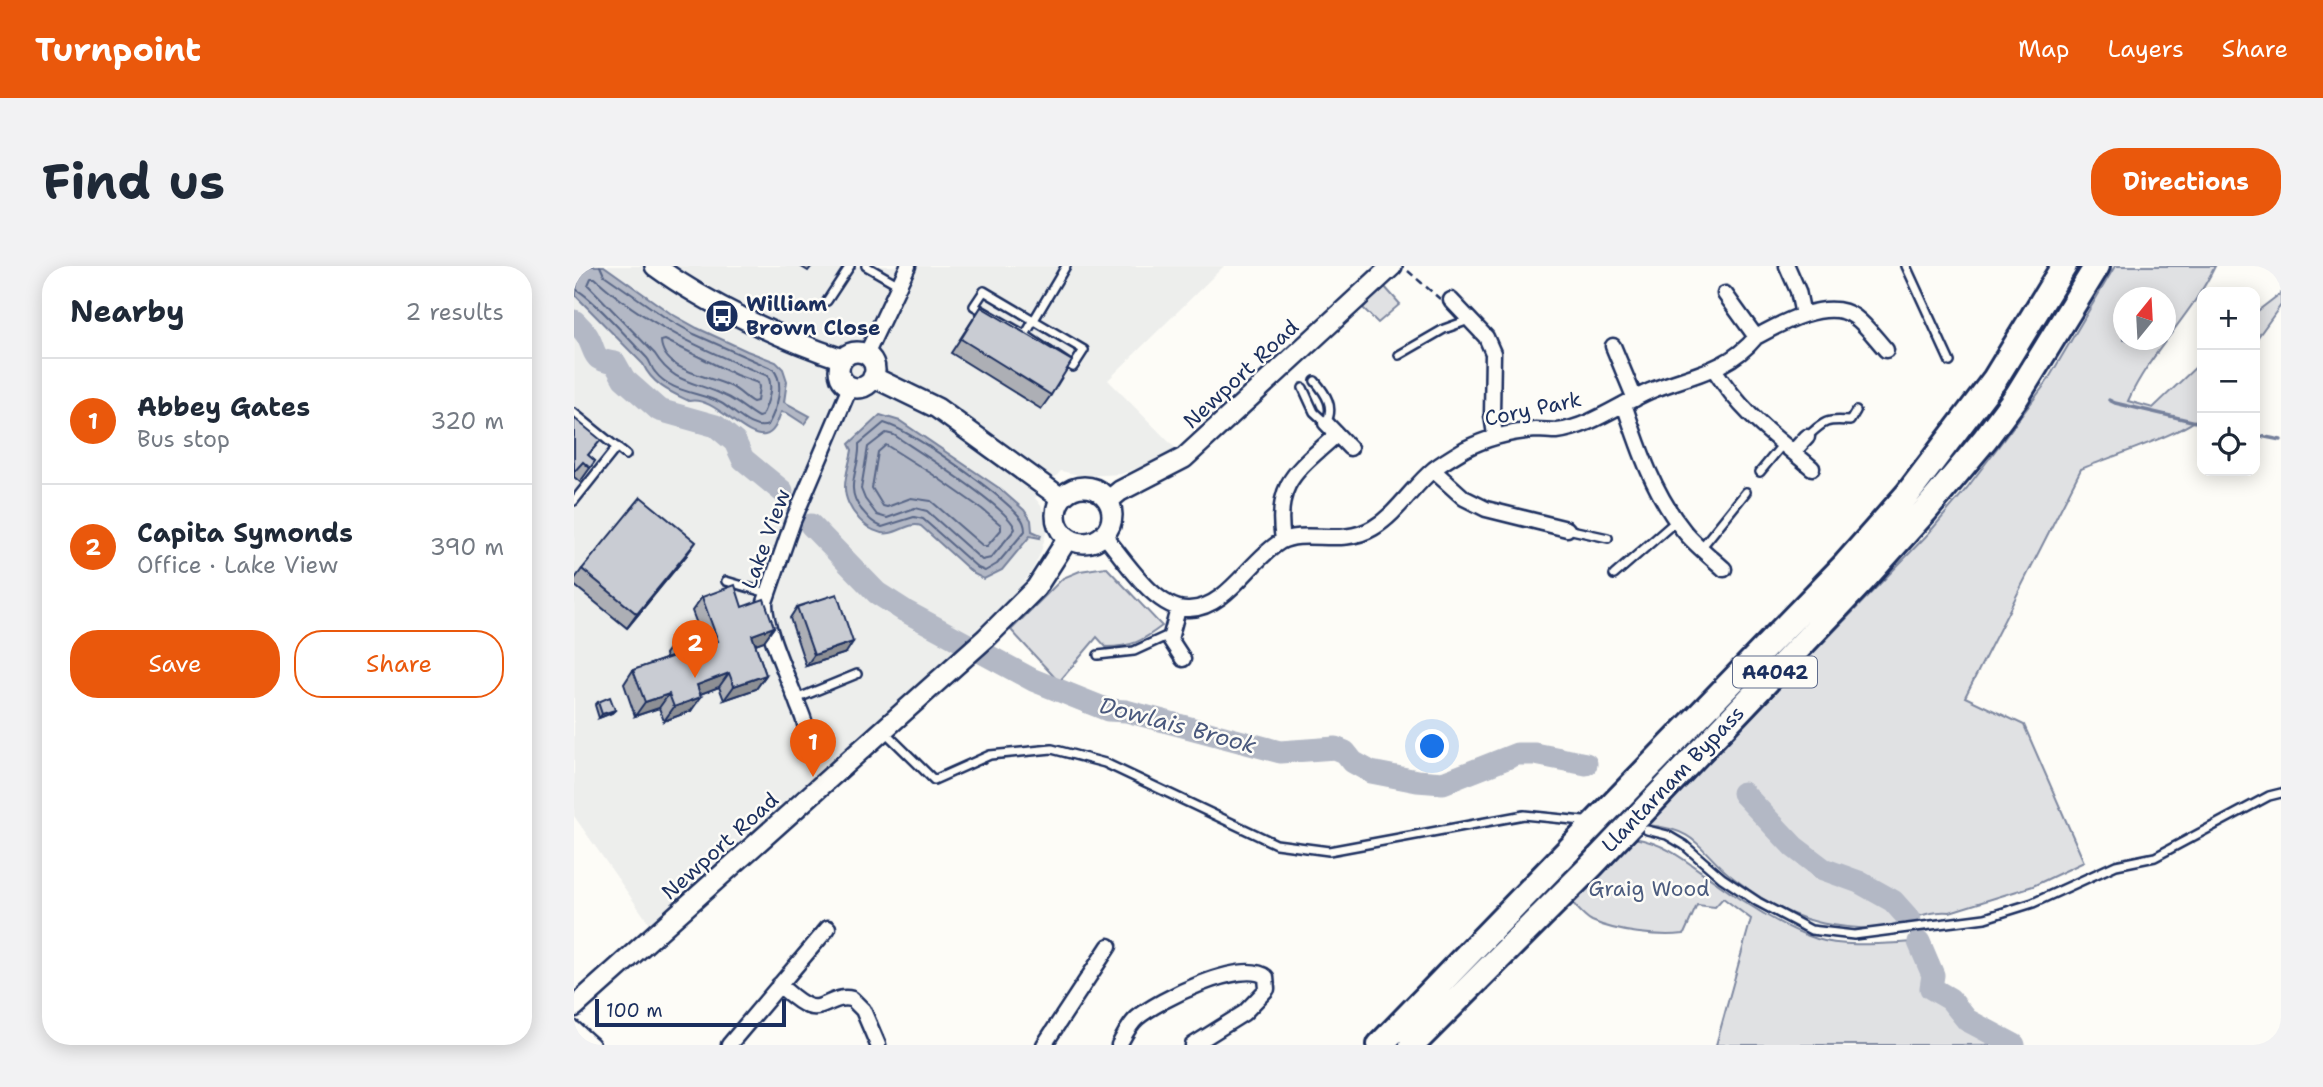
<!DOCTYPE html>
<html lang="en">
<head>
<meta charset="utf-8">
<style>
	body { margin:0; font-family:"Shantell Sans",sans-serif; background:#f2f2f3; color:#1f2937 }
	.controls { position:absolute; right:21px; top:21px; display:grid; overflow:hidden; border-radius:14px; box-shadow:0 4px 18px #0003 }
	.controls button { width:63px; height:63px; display:grid; place-items:center; padding:0; border:0; border-bottom:2px solid #e0e1e3; background:#fff; color:#1f2937; font:35px sans-serif }
	.compass { position:absolute; left:1539px; top:21px; width:63px; height:63px; border-radius:50%; background:#fff; box-shadow:0 4px 18px #0003; rotate:18deg }
	.scale { position:absolute; left:21px; bottom:18px; width:191px; box-sizing:border-box; padding-left:7px; border:4px solid #1b2f5e; border-top:0; font-size:19px; line-height:24px; white-space:nowrap; color:#1b2f5e; -webkit-text-stroke:5px #fdfcf7; paint-order:stroke }
	.you { position:absolute; left:859px; top:481px; width:24px; height:24px; margin:-18px; border:5px solid #fff; border-radius:50%; background:#1a73e8; box-shadow:0 0 0 10px #1a73e833 }
	.badge { display:grid; place-items:center; width:46px; height:46px; border-radius:50%; background:#ea580c; color:#fff; font-size:23px; font-weight:700 }
	.pin { position:absolute; translate:-50% -58px; filter:drop-shadow(0 2px 4px #0008) }
	.pin::after { content:''; position:absolute; top:37px; width:24px; height:21px; background:inherit; clip-path:polygon(0 0,100% 0,50% 100%) }
	.list { margin:0; padding:0; list-style:none }
	h2 { display:flex; justify-content:space-between; align-items:center; height:91px; margin:0; padding:0 28px; font-size:30px }
	h2 small { font-size:23px; font-weight:400; color:#747a83 }
	.list li { display:grid; grid-template-columns:46px 1fr auto; gap:21px; align-items:center; box-sizing:border-box; height:126px; padding:0 28px; border-top:2px solid #e0e1e3 }
	.list b { display:block; font-size:26px; white-space:nowrap }
	.list p { margin:0; font-size:23px; white-space:nowrap; color:#747a83 }
	.list em { font-size:23px; font-style:normal; color:#747a83 }
	.actions { display:flex; gap:14px; padding:21px 28px }
	.actions a { flex:1; padding:16px 0; border:2px solid #ea580c; border-radius:28px; text-align:center; font-size:24px; color:#ea580c }
	.actions .main { background:#ea580c; color:#fff }
	.icon { flex:none; width:38px; height:38px; fill:none; stroke:currentColor; stroke-width:2; stroke-linecap:round; stroke-linejoin:round }
	.map { position:relative; flex:none; width:1707px; height:779px; overflow:hidden; border-radius:28px }
	header { display:flex; align-items:center; gap:42px; box-sizing:border-box; height:98px; padding:0 35px; background:#ea580c; color:#fff }
	header strong { font-size:33px }
	nav { display:flex; gap:38px; margin-inline-start:auto; font-size:24px }
	.intro { display:flex; align-items:center; justify-content:space-between; box-sizing:border-box; height:168px; padding:0 42px }
	h1 { margin:0; font-size:49px }
	.button { padding:18px 32px; border-radius:28px; background:#ea580c; color:#fff; font-size:24px; font-weight:700 }
	main { display:flex; gap:42px; padding:0 42px }
	aside { flex:1; background:#fff; border-radius:28px; box-shadow:0 4px 18px #0003 }
	.map>svg:first-child { display:block }
	.built { fill:#edeeec }
	.green { fill:#e0e1e3; stroke:#7e88a0; stroke-width:2; fill-rule:evenodd }
	.water { fill:#b3b8c5; stroke:#76819c; stroke-width:2 }
	.lines { fill:none; stroke-linecap:round; stroke-linejoin:round }
	.shore { stroke:#586687; stroke-width:2 }
	.stream { stroke:#76819c; stroke-width:3.5 }
	.river { stroke:#b3b8c5; stroke-width:23 }
	.lane-casing { stroke:#1b2f5e; stroke-width:12 }
	.street-casing { stroke:#1b2f5e; stroke-width:19 }
	.secondary-casing { stroke:#1b2f5e; stroke-width:24 }
	.highway-casing { stroke:#1b2f5e; stroke-width:30 }
	.path { stroke:#1b2f5e; stroke-width:2.5; stroke-dasharray:7 5; stroke-linecap:butt }
	.lane { stroke:#fdfcf7; stroke-width:7 }
	.street { stroke:#fdfcf7; stroke-width:14 }
	.secondary { stroke:#fdfcf7; stroke-width:19 }
	.highway { stroke:#fdfcf7; stroke-width:24 }
	.wall { fill:#adafb5; stroke:#1b2f5e; stroke-width:2 }
	.shaded-wall { fill:#8d8f94; stroke:#1b2f5e; stroke-width:2 }
	.building { fill:#c9ccd3; stroke:#1b2f5e; stroke-width:2 }
	.labels { text-anchor:middle; stroke-width:5; stroke-linejoin:round; paint-order:stroke }
	.shield { fill:#fdfcf7; stroke:#5f6c8c; stroke-width:2 }
	.shield-label { font-size:19px; font-weight:bold; fill:#1b2f5e }
	.poi-label { font-size:21px; font-weight:bold; fill:#1b2f5e; stroke:#fdfcf7; text-anchor:start }
	.street-label { font-size:21px; fill:#1b2f5e; stroke:#fdfcf7 }
	.park-label { font-size:21px; fill:#4c5c7f; stroke:#fdfcf7 }
	.water-label { font-size:23px; font-style:italic; fill:#49587d; stroke:#fdfcf7 }
</style>
</head>
<body>
<header>
<strong>Turnpoint</strong>
<nav><a>Map</a><a>Layers</a><a>Share</a></nav>
</header>
<div class="intro"><h1>Find us</h1><a class="button">Directions</a></div>
<main>
<aside>
<h2>Nearby<small>2 results</small></h2>
<ul class="list">
<li><span class="badge">1</span><div><b>Abbey Gates</b><p>Bus stop</p></div><em>320 m</em></li>
<li><span class="badge">2</span><div><b>Capita Symonds</b><p>Office · Lake View</p></div><em>390 m</em></li>
</ul>
<div class="actions"><a class="main">Save</a><a>Share</a></div>
</aside>
<div class="map">
<svg width="1707" height="779" viewBox="0 0 1707 779">
	<rect width="100%" height="100%" fill="#fdfcf7"/>
	<filter id="ink" filterUnits="userSpaceOnUse"><feTurbulence type="fractalNoise" baseFrequency=".0143" numOctaves="2"/><feDisplacementMap in="SourceGraphic" scale="14" xChannelSelector="R" yChannelSelector="G"/><feConvolveMatrix kernelMatrix="1 2 1 2 8 2 1 2 1" color-interpolation-filters="sRGB"/></filter>
	<g filter="url(#ink)">
		<path class="built" d="M0 0H650L534 114 603 184 587 193 547 208 509 210 487 205 461 232 468 241 473 263 467 286 458 305 446 321 361 404 77 660 0 550Z"/>
		<path class="green" d="M1541 0H1641C1618 49 1576 86 1554 135L1579 142 1628 95C1628 107 1632 139 1627 149 1619 164 1528 194 1507 203L1391 431 1450 459 1510 596 1459 620 1376 646C1350 643 1328 660 1302 662 1287 663 1258 660 1243 656 1214 649 1185 632 1162 614 1124 586 1128 564 1073 559L1354 268 1393 222 1472 117ZM1549 32H1591V74H1549Z
			M810 20 826 38 804 57 789 42Z
			M1707 27V39L1681 75V47Z
			M532 301 588 360C568 375 558 381 532 381L523 371 485 416 437 364 489 312 506 305Z
			M1060 572C1094 578 1113 596 1140 615 1167 635 1211 663 1243 673 1270 682 1315 677 1345 676L1359 709 1357 722 1376 733 1393 754 1440 779H1142L1177 653 1149 632 1141 641 1123 639 1110 668C1084 671 1042 666 1018 655 1010 651 1004 643 998 636Z"/>
		<path class="water" d="M4 0H30L96 47 123 62 173 85 202 96 209 103 213 115 210 136 236 150 230 158 213 147 207 146C204 154 201 167 191 169 170 173 140 129 115 135 96 126 78 118 69 98L2 30Z
			M306 149 326 155 425 222 450 244 457 254 458 265 467 269 466 272 456 270 428 304 410 313 400 308 347 260C337 256 327 265 316 267 295 271 270 242 271 221 271 209 276 196 278 184L275 178Z"/>
		<g class="lines">
			<path class="shore" d="M17 12H21C69 57 133 86 194 110 200 123 193 138 188 150L184 151C173 145 163 135 151 130 123 115 100 119 81 88L14 19Z
				M0 23C12 24 61 80 73 92 77 96 77 102 81 106 97 127 126 126 147 137 160 144 178 166 194 159 202 144 212 118 199 103L120 68 92 52 30 9 26 0
				M91 74 162 109 184 117 185 121 183 135 179 136C171 132 165 124 156 120 134 109 89 106 87 75Z
				M310 157C338 165 425 227 445 250 450 255 451 259 451 265L423 298 411 305 404 302 349 253 340 251 308 261C298 257 294 251 287 243 269 220 287 202 285 178Z
				M312 167 320 169C342 184 436 242 441 263L417 292 408 294 353 245 341 242 313 252 303 249 291 233 287 223 294 181Z
				M312 179 358 208 408 243 427 259V264L413 280H409L357 235 337 232 313 241 309 240 298 222 304 186Z"/>
			<path class="stream" d="M1535 134 1541 137 1622 156
				M1681 169 1707 174"/>
			<path class="river" d="M0 55C5 60 12 66 15 73 23 90 18 93 41 97L50 113 85 144 142 160 161 176 169 193 208 225
				M237 259 303 327 331 345 459 414 534 444 552 445 706 486 761 482 771 486 779 496 797 506 843 515 869 517 943 488H961L1012 498
				M1169 527 1220 581 1249 603 1285 616 1319 635 1336 654
				M1345 676 1359 709 1357 722 1376 733 1393 754 1440 779"/>
			<defs>
				<path id="lane" d="M292 0 325 19
					M1332 0 1376 96
					M410 25 510 84 499 101 451 69 400 40Z
					M253 35 276 0
					M451 69 492 0
					M825 89 870 63 895 54
					M729 122 740 146 752 157C761 141 752 128 741 115
					M0 147 52 189
					M1233 171C1250 155 1252 153 1276 155L1282 145
					M1186 206 1209 178
					M0 235 43 181
					M993 263 1034 272
					M1127 282 1172 226
					M1040 309 1102 255
					M152 315 193 327
					M524 389 560 385 597 368
					M222 433 283 408
					M311 466 360 514 416 489 478 483 531 497 702 578 755 585 950 549 1009 555
					M1073 564 1093 569 1110 579 1148 612 1184 636 1237 664 1280 669 1411 652 1459 637 1542 599 1581 591 1695 530 1707 527"/>
				<path id="street" d="M1213 0 1224 25 1229 49
					M877 34 912 71 919 87 918 149 921 169
					M1182 71C1207 57 1255 31 1281 51 1293 60 1302 73 1312 84
					M1039 80 1061 133
					M292 89 334 0
					M1140 103C1170 150 1198 168 1238 202
					M1050 138C1065 183 1080 228 1110 265 1121 279 1137 291 1150 303
					M752 157 776 182
					M1219 186 1233 171
					M859 204 890 232 912 243 993 263
					M530 269C550 293 582 345 615 343 653 342 675 295 706 276 731 262 767 281 799 262 824 247 838 221 860 203 869 196 881 189 891 183 914 171 936 166 962 164 969 164 976 165 983 165 1016 161 1046 138 1076 125 1115 109 1153 106 1182 71L1151 28
					M709 274C700 216 723 205 762 169
					M604 343 596 373 609 393
					M228 480 232 475C234 462 229 451 224 439 215 413 190 362 191 336L219 255 276 121
					M205 719C214 726 223 736 234 740 249 746 260 728 278 733L289 744 304 779
					M0 763 18 779
					M155 779 254 662
					M470 779 535 680
					M545 779C550 770 555 759 563 752 584 734 669 692 692 711L693 723 670 747 619 779"/>
				<path id="secondary" d="M81 0C133 38 207 73 268 93
					M265 104a18 18 0 1 1 36 0a18 18 0 1 1-36 0Z
					M299 111 363 142 487 232
					M482 249a28 28 0 1 1 56 0a28 28 0 1 1-56 0Z
					M535 234 546 225 610 192 818 0
					M0 741 412 372 462 322 494 272"/>
				<path id="highway" d="M806 779 1272 298 1333 229 1421 113 1490 0
					M838 779 1018 599 1289 314 1351 245 1411 173 1443 130 1523 0"/>
			</defs>
			<use href="#lane" class="lane-casing"/>
			<use href="#street" class="street-casing"/>
			<use href="#secondary" class="secondary-casing"/>
			<use href="#highway" class="highway-casing"/>
			<path class="path" d="M834 5 866 33"/>
			<use href="#lane" class="lane"/>
			<use href="#street" class="street"/>
			<use href="#secondary" class="secondary"/>
			<use href="#highway" class="highway"/>
		</g>
		<path class="wall" d="M226 0H238L234 5Z
			M407 41 477 129 467 143 377 87Z
			M0 152 15 190 21 195 6 216 0 211Z
			M112 290 53 362 0 319V314L8 303Z
			M128 331 168 341 200 361 190 375 181 378 192 409 182 423 150 434 145 421 126 428 117 445 90 455 85 442 61 450 50 418 59 404 92 393 91 388 101 374 126 366 118 345Z
			M223 341 272 387 232 400 216 352Z
			M24 436 41 444 38 447 25 452 21 439Z"/>
		<path class="shaded-wall" d="M122 276 112 290 53 362 63 348Z
			M200 361 190 375 168 383 178 369Z
			M279 376 272 387 232 400 240 389Z
			M155 407 145 421 113 433 123 419Z
			M192 409 182 423 150 434 160 420Z
			M95 428 85 442 61 450 71 436Z
			M127 431 117 445 90 455 100 441Z
			M41 444 38 447 25 452 28 448Z"/>
		<path class="building" d="M407 41 498 95 477 129 387 73Z
			M0 152 27 174 14 189 21 195 16 202 9 196 0 206Z
			M67 231 122 276 63 348 8 303Z
			M161 319 168 341 190 333 200 361 178 369 192 409 160 420 155 407 123 419 127 431 100 441 95 428 71 436 59 404 106 388 101 374 131 364 136 377 144 375 128 331Z
			M263 328 279 376 240 389 223 341Z
			M36 431 41 444 28 448 24 436Z"/>
	</g>
	<defs>
		<symbol id="bus-disc" viewBox="-11 -11 22 22"><circle r="9.5" fill="#1b2f5e" stroke="#fdfcf7"/><path d="M-5-6H5V4H4V6H2V4H-2V6H-4V4H-5ZM-3.5-4V0h7V-4ZM-3.5 1.2v1.5H-2V1.2ZM2 1.2v1.5H3.5V1.2Z" fill="#fff"/></symbol>
	</defs>
	<g fill-rule="evenodd">
		<use href="#bus-disc" x="129" y="31" width="38" height="38"/>
	</g>
	<g class="labels">
		<rect class="shield" x="1159" y="390.5" width="84" height="31" rx="5"/>
		<g class="shield-label">
			<text x="1201" y="413">A4042</text>
		</g>
		<g class="poi-label">
			<text x="172" y="45">William<tspan x="172" dy="24">Brown Close</tspan></text>
		</g>
		<g class="street-label">
			<text transform="translate(667 108) rotate(-43)" y="7">Newport Road</text>
			<text transform="translate(959 143) rotate(-12)" y="7">Cory Park</text>
			<text transform="translate(192 273) rotate(-70)" y="7">Lake View</text>
			<text transform="translate(1099 513) rotate(-46)" y="7">Llantarnam Bypass</text>
			<text transform="translate(146 580) rotate(-42)" y="7">Newport Road</text>
		</g>
		<g class="park-label">
			<text x="1075" y="630">Graig Wood</text>
		</g>
		<g class="water-label">
			<text transform="translate(604 459) rotate(15)" y="8">Dowlais Brook</text>
		</g>
	</g>
</svg>
<div class="controls">
<button>+</button>
<button>−</button>
<button><svg class="icon" aria-label="locate" viewBox="0 0 24 24"><circle cx="12" cy="12" r="6"/><path d="M12 2v4M12 18v4M2 12h4M18 12h4"/></svg></button>
</div>
<svg class="compass" viewBox="-18 -18 36 36"><path d="M0-13l5 13h-10z" fill="#e53935"/><path d="M0 13l5-13h-10z" fill="#747a83"/></svg>
<div class="scale">100 m</div>
<div class="you"></div>
<div class="pin badge" style="left:239px;top:511px">1</div>
<div class="pin badge" style="left:121px;top:412px">2</div>
</div>
</main>
</body>
</html>
